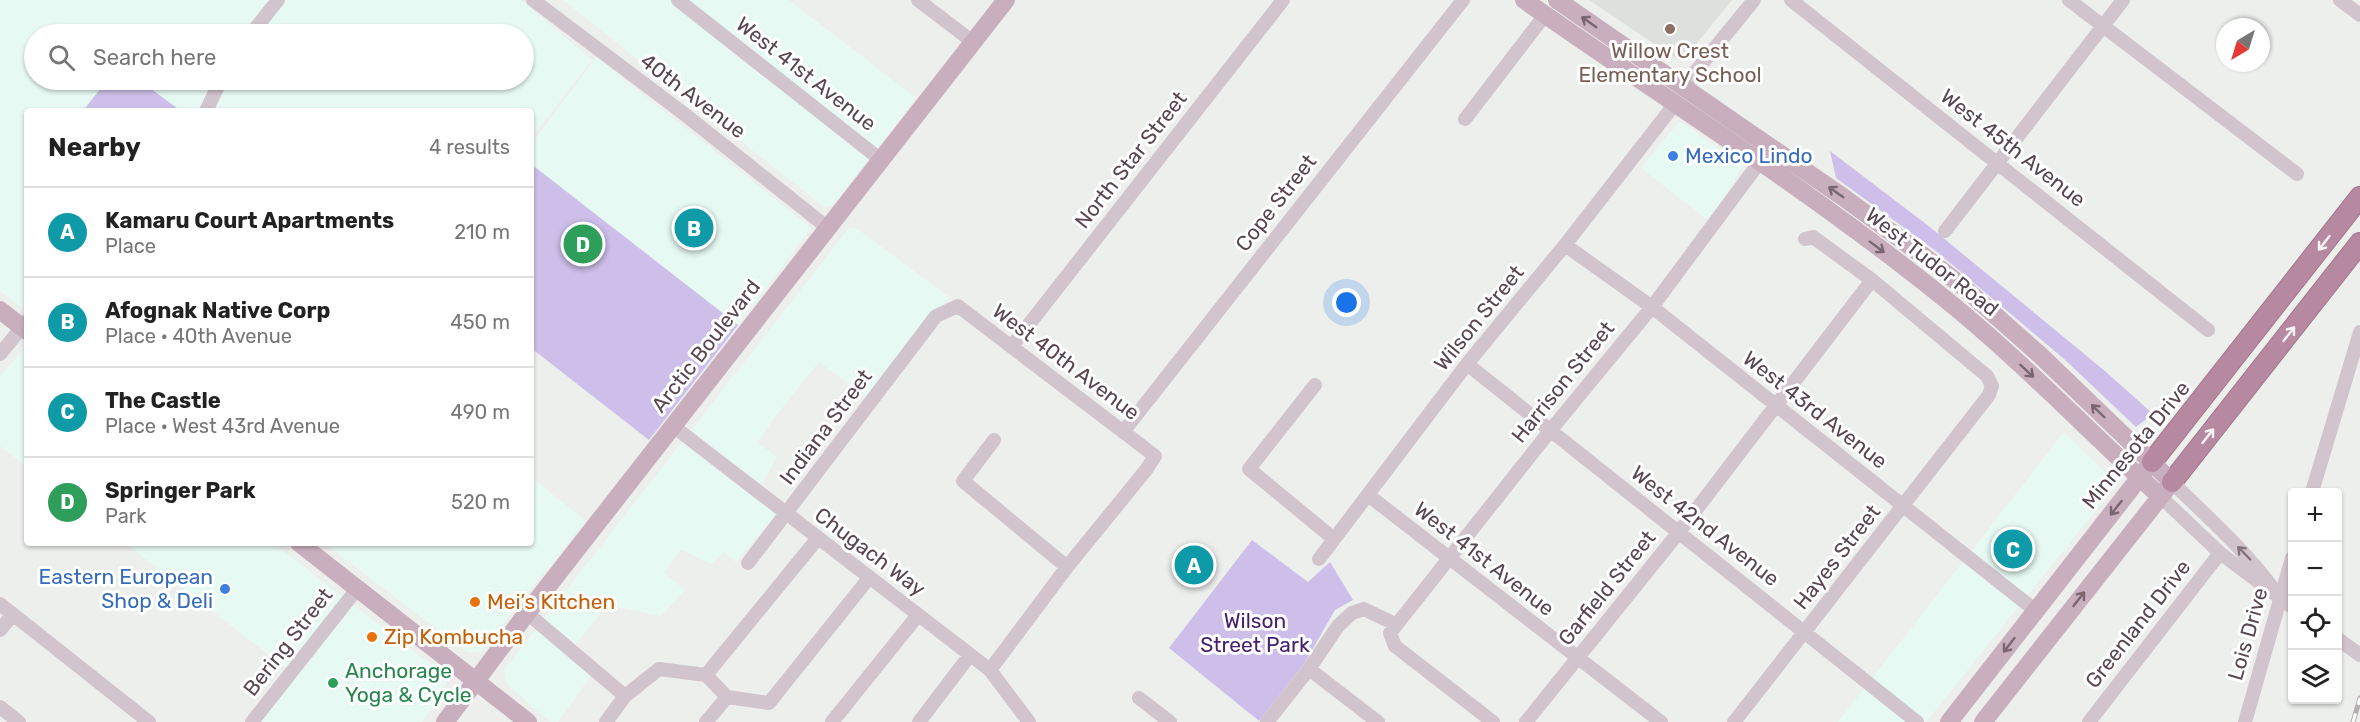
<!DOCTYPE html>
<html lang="en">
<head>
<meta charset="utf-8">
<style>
	body { margin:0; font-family:Rubik,sans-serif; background:#f2f2f2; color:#222 }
	.controls { position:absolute; right:18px; bottom:18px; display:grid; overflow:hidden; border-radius:6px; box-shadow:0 2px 4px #0004 }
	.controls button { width:54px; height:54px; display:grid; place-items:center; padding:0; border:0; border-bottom:2px solid #e0e0e0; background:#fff; color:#222; font:30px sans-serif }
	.compass { position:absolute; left:2216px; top:18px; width:54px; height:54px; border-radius:50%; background:#fff; box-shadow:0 2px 4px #0004; rotate:218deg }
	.you { position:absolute; left:1347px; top:303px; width:21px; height:21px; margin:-15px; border:4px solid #fff; border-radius:50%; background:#1a73e8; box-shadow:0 0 0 9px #1a73e833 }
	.badge { display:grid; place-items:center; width:39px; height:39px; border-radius:50%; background:#7c3aed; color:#fff; font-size:20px; font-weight:700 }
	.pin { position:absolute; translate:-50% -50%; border:3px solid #fff; box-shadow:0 2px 6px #0006 }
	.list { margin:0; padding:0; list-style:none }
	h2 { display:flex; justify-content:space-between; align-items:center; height:78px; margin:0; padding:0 24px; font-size:26px }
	h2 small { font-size:20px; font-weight:400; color:#767676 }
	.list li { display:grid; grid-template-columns:39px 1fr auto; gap:18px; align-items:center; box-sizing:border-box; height:90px; padding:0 24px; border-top:2px solid #e0e0e0 }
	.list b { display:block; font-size:22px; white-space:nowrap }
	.list p { margin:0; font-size:20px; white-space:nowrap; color:#767676 }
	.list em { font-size:20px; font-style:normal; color:#767676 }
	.icon { flex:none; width:33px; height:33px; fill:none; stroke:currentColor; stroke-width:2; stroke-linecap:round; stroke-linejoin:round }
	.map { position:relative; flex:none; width:2360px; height:722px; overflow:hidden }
	.search { position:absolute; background:#fff; box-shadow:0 2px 4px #0004; left:24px; top:24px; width:510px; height:66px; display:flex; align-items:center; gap:15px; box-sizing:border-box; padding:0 21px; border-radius:33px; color:#767676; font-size:22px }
	.panel { position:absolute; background:#fff; box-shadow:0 2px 4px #0004; left:24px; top:108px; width:510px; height:438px; border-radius:6px }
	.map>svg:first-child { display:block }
	.commercial { fill:#e7f9f3; fill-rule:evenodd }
	.education { fill:#dee0de }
	.green { fill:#cdbfe9 }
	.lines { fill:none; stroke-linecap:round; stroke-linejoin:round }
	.highway-casing { stroke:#a2758c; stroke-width:22 }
	.minor { stroke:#d2c4cc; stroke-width:14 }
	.major { stroke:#c9afbd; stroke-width:18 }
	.highway { stroke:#b689a1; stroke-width:20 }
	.rail-casing { stroke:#b6afb2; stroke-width:5 }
	.rail { stroke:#fff; stroke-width:3; stroke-dasharray:9; stroke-linecap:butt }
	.oneway { stroke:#7a6671 }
	.oneway2 { stroke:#f8f3f6 }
	.oneway3 { stroke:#83737b }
	.education-dot { fill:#8d6e63; stroke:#fff; stroke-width:2 }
	.shop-dot { fill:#3f7fe0; stroke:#fff; stroke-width:2 }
	.food-dot { fill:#e8710a; stroke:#fff; stroke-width:2 }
	.leisure-dot { fill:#2e9e5b; stroke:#fff; stroke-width:2 }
	.labels { text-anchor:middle; stroke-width:6; stroke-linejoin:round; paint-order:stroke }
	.education-label { font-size:21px; fill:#785e54; stroke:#fff }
	.street-label { font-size:21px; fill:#584750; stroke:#fff }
	.shop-label { font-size:21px; fill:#366cbe; stroke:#fff; text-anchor:start }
	.food-label { font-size:21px; fill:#c56008; stroke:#fff; text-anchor:start }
	.park-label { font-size:21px; fill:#452170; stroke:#fff }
	.leisure-label { font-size:21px; fill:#27864d; stroke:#fff; text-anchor:start }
</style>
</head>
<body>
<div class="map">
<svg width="2360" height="722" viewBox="0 0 2360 722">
	<rect width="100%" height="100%" fill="#edefed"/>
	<path class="commercial" d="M0 0H521L592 60 531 139V111H27V312L0 291ZM34 34H524V80H34Z
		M563 0H789L916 98 833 205 824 207Z
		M596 57 811 228 738 325 531 164V144Z
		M1678 123H1683L1743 166 1709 221 1641 168Z
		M849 228H856L949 297 871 401 819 362 774 418 758 443 777 457 763 482 751 496 777 514 736 562 724 552 712 564 681 550 664 573 685 590 661 616 607 605 568 654 592 674 558 722H550L506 683 504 670Z
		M23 349 27 353V467L0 446V377Z
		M2064 432 2109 476 2108 495 1926 722H1838Z
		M531 477 586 521 480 652H467L324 543H531Z
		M125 543H273L448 678 440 697 422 722H260L296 676Z"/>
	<path class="education" d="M1589 0H1732L1681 62Z"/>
	<path class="green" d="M107 80H139L181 111H83Z
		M1830 151 1930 227 2105 371 2153 414 2136 427 2063 358 1936 251 1836 178Z
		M531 164 738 325 649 440 531 348Z
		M1252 540 1308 582 1330 562 1353 600 1335 610 1304 664 1259 721 1169 648Z"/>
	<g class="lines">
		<defs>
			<path id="highway" d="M2152 462 2360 197
				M2172 482 2360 243"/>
		</defs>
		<use href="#highway" class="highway-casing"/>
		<path class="minor" d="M533 0 683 113 828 228
			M678 0 881 160
			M918 0 973 42
			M1791 0 2208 330
			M2069 0 2297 174
			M2340 0 2360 15
			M251 34 278 0
			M1683 87 1754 0
			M206 111 221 80
			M1465 119 1545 15
			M1945 231 2123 0
			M1565 245 1652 307 2036 611
			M1012 346 1283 0
			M0 354 27 321
			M1467 364 1917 722
			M1315 385 1249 469 1334 539
			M673 426 990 670 1029 722
			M1123 432 1463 0
			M994 440 963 481 1067 567
			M2172 482C2206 516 2243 548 2272 587
			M2312 492 2360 332
			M1368 495 1661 722
			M2160 496 2220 553 2292 607
			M1319 559 1467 364 1565 245 1674 105
			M748 563 936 316 958 306 1155 456 1146 470 1067 567 990 670
			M0 604 149 722
			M527 613 625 696
			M0 630 13 614
			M2338 639 2360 655
			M1309 669 1378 722
			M706 675 818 538
			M1139 698 1170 722
			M0 707 19 722
			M252 722 357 589
			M606 722 625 696 659 669 706 675 727 697
			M706 722 727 697 769 703 869 578
			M832 722 918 615
			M919 722 970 655
			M1267 722 1309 669 1338 626 1352 613 1364 609 1395 624
			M1493 722 1395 646 1390 633 1550 431 1652 307 1759 163
			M1526 722 1679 532 1872 280
			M1734 722 1989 395 1992 386 1987 376 1872 280 1813 237 1805 239
			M2089 722 2220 553
			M2245 722 2292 558"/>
		<path class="major" d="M1524 0C1662 97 1807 188 1939 294 2017 356 2086 429 2160 496
			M1557 0 1843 197 1921 254 1961 285 2040 355 2172 482 1983 722
			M0 310 27 331
			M299 543 528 722
			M445 722 527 613 1006 0
			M1949 722 2147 468"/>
		<use href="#highway" class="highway"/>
		<defs>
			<path id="rail" d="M2353 722 2360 698"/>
		</defs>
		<use href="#rail" class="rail-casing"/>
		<use href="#rail" class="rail"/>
	</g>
	<defs><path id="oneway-shaft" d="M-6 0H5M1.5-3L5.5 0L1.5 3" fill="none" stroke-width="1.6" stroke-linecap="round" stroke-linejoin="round" transform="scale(1.5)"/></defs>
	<g class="oneway">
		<use href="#oneway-shaft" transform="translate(1589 22) rotate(-145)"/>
		<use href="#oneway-shaft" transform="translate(1836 192) rotate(-145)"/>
		<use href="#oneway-shaft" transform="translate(1877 247) rotate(37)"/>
		<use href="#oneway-shaft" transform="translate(2027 371) rotate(43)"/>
		<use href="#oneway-shaft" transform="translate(2098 411) rotate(-136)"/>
		<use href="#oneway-shaft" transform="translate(2116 508) rotate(128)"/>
		<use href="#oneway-shaft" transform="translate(2079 599) rotate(-52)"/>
		<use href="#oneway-shaft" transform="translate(2009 645) rotate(128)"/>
	</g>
	<g class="oneway2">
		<use href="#oneway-shaft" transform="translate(2324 243) rotate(128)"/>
		<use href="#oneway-shaft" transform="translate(2289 334) rotate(-52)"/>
		<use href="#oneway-shaft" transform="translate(2208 436) rotate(-52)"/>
	</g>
	<use class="oneway3" href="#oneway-shaft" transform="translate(2244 553) rotate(-134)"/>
	<circle class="education-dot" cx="1670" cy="29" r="6"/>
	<g class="shop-dot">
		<circle cx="1673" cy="156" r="6"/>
		<circle cx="225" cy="589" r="6"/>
	</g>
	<g class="food-dot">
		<circle cx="475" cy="602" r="6"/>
		<circle cx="372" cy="637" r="6"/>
	</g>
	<circle class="leisure-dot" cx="333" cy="683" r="6"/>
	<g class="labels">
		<g class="education-label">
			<text x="1670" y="58">Willow Crest<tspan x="1670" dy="24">Elementary School</tspan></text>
		</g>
		<g class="street-label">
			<text transform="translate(806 74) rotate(38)" y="7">West 41st Avenue</text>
			<text transform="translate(693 96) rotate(37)" y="7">40th Avenue</text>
			<text transform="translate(2013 148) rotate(38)" y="7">West 45th Avenue</text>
			<text transform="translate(1131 160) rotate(-52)" y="7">North Star Street</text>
			<text transform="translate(1276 203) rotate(-52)" y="7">Cope Street</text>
			<text transform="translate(1932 262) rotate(38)" y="7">West Tudor Road</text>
			<text transform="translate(1479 318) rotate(-51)" y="7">Wilson Street</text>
			<text transform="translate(706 346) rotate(-52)" y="7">Arctic Boulevard</text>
			<text transform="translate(1066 362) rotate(37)" y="7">West 40th Avenue</text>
			<text transform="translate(1563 382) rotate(-51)" y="7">Harrison Street</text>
			<text transform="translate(1815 410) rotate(38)" y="7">West 43rd Avenue</text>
			<text transform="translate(826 427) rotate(-53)" y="7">Indiana Street</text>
			<text transform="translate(2136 445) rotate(-51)" y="7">Minnesota Drive</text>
			<text transform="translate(1705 526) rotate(38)" y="7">West 42nd Avenue</text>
			<text transform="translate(870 552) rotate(37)" y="7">Chugach Way</text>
			<text transform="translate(1837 557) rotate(-52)" y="7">Hayes Street</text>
			<text transform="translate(1484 559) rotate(38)" y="7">West 41st Avenue</text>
			<text transform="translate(1607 588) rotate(-51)" y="7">Garfield Street</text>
			<text transform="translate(2138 624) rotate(-52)" y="7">Greenland Drive</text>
			<text transform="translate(2248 634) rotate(-74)" y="7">Lois Drive</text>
			<text transform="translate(288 642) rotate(-52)" y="7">Bering Street</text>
		</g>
		<g class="shop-label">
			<text x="1685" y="163">Mexico Lindo</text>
			<text x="213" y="584" text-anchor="end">Eastern European<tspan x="213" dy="24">Shop &amp; Deli</tspan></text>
		</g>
		<g class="food-label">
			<text x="487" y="609">Mei’s Kitchen</text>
			<text x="384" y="644">Zip Kombucha</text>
		</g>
		<g class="park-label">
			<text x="1255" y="628">Wilson<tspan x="1255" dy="24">Street Park</tspan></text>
		</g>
		<g class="leisure-label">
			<text x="345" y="678">Anchorage<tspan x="345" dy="24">Yoga &amp; Cycle</tspan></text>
		</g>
	</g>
</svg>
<div class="controls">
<button>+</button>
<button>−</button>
<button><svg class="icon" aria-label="locate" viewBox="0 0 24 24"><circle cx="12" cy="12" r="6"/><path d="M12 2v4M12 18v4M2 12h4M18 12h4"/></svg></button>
<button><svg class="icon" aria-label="layers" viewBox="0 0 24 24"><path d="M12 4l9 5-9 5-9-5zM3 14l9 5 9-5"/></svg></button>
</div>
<svg class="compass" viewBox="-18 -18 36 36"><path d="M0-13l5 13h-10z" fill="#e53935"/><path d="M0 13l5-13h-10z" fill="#767676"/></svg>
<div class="you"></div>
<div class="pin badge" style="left:1194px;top:565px;background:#0f9aa8">A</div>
<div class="pin badge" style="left:694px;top:228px;background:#0f9aa8">B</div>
<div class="pin badge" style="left:2013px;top:549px;background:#0f9aa8">C</div>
<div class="pin badge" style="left:583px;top:244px;background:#2e9e5b">D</div>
<div class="search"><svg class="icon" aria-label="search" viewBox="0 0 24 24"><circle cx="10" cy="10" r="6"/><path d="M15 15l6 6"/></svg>Search here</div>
<section class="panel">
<h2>Nearby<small>4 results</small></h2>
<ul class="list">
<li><span class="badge" style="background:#0f9aa8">A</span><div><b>Kamaru Court Apartments</b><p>Place</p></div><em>210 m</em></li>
<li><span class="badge" style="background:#0f9aa8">B</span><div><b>Afognak Native Corp</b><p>Place · 40th Avenue</p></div><em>450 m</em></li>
<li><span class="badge" style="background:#0f9aa8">C</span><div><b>The Castle</b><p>Place · West 43rd Avenue</p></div><em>490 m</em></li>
<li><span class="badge" style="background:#2e9e5b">D</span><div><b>Springer Park</b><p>Park</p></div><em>520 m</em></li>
</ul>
</section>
</div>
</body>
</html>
